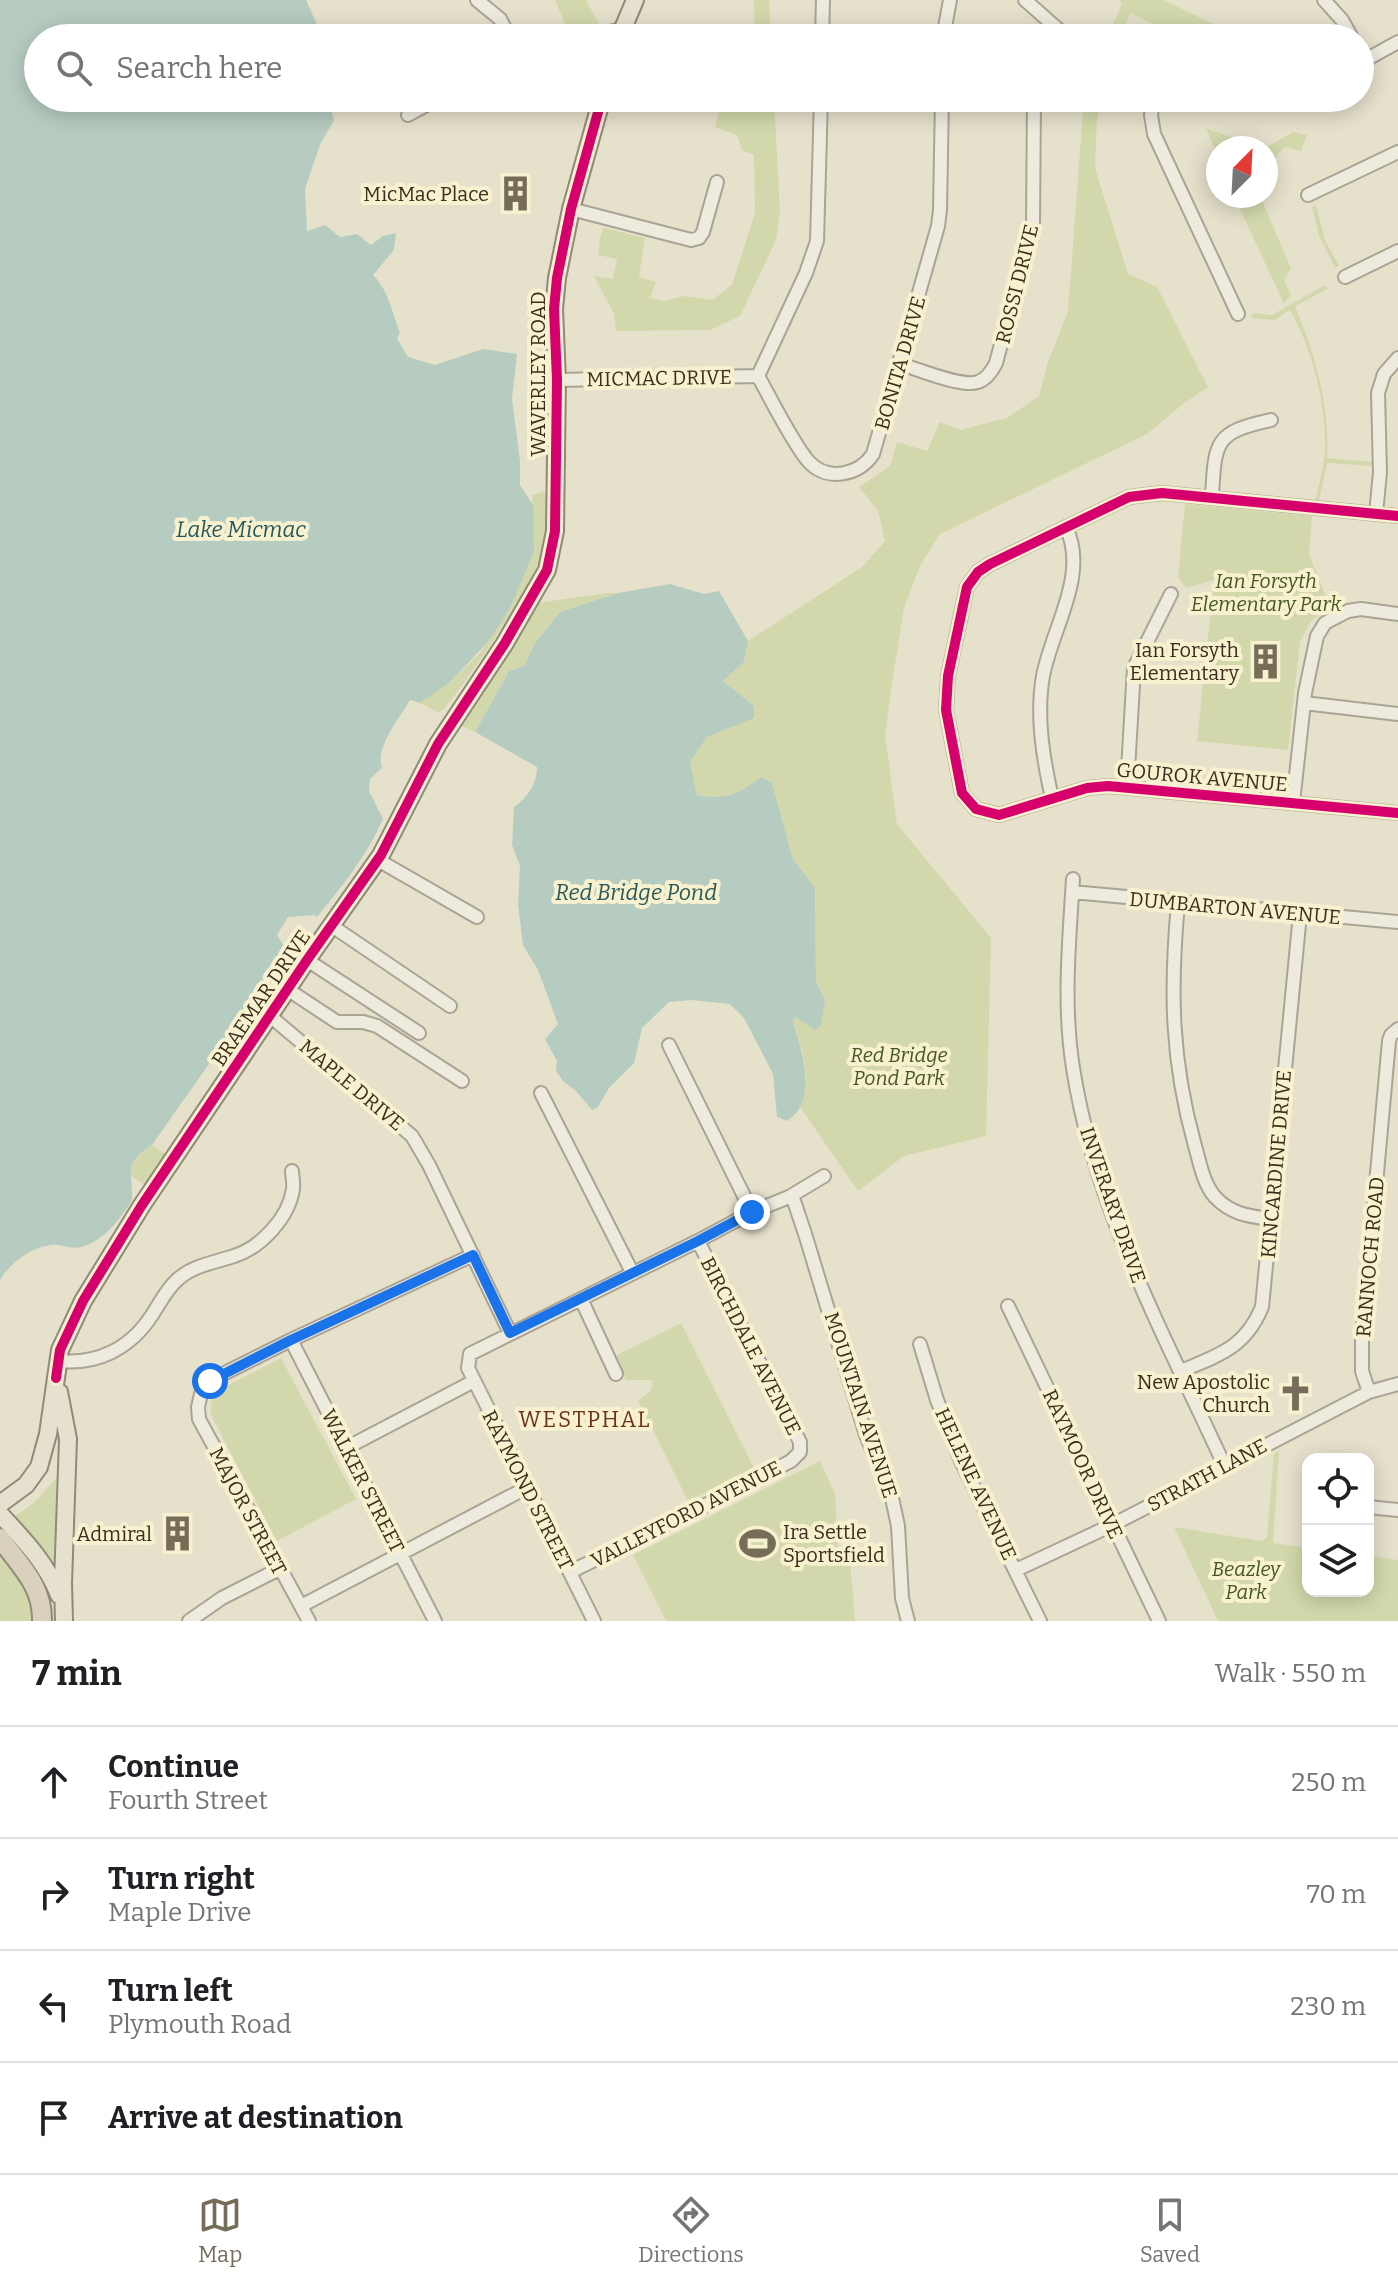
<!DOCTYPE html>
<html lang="en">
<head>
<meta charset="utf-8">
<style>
	body { margin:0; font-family:Bitter,serif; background:#f2f2f2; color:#202124 }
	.controls { position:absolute; right:24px; bottom:24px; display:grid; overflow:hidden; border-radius:16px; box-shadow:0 4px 20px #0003 }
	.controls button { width:72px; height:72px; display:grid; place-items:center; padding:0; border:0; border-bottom:2px solid #e0e0e0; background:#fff; color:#202124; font:40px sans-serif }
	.compass { position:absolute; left:1206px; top:136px; width:72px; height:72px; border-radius:50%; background:#fff; box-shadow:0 4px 20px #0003; rotate:24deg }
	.stop { position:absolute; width:24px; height:24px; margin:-18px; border:6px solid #1a73e8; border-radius:50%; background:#fff }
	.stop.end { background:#1a73e8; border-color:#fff; box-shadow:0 2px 8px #0008 }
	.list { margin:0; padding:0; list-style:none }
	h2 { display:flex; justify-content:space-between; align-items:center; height:104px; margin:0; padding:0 32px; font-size:34px }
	h2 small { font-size:26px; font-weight:400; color:#757577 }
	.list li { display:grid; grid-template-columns:52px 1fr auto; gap:24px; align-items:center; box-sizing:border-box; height:112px; padding:0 32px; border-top:2px solid #e0e0e0 }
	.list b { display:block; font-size:30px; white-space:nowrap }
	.list p { margin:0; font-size:26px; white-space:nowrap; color:#757577 }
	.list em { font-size:26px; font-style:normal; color:#757577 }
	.icon { flex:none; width:44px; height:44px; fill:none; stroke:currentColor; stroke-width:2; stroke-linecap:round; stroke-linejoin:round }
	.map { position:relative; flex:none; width:1398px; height:1621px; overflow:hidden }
	.search { position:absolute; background:#fff; box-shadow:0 4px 20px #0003; left:24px; right:24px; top:24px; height:88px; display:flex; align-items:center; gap:20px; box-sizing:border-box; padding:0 28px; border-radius:44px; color:#757577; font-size:30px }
	.sheet { height:552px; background:#fff }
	nav { display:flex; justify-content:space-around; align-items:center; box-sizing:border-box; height:112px; border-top:2px solid #e0e0e0; background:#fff; font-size:22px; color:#757577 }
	nav a { display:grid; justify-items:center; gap:4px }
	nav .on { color:#766d59 }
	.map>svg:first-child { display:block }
	.green { fill:#d3d8ac }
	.water { fill:#b7ccc1 }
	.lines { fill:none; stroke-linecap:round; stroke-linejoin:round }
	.minor-casing { stroke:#aba495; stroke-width:16 }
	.major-casing { stroke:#908a7b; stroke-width:20 }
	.highway-casing { stroke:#908a7b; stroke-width:22 }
	.minor { stroke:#edeade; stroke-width:12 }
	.major { stroke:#e6e1ce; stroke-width:16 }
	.highway { stroke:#d9d1bc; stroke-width:18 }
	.cycleway-casing { stroke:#f8f1d0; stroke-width:15 }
	.cycleway { stroke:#d6006c; stroke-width:10 }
	.route { stroke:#1a73e8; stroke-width:10 }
	.labels { text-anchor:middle; stroke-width:8; stroke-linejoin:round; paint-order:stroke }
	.poi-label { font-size:20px; fill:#3a2e1c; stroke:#f8f1d0; text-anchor:end }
	.street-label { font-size:20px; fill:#3a2e1c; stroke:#f8f1d0 }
	.park-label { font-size:20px; font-style:italic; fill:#455821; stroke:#f8f1d0 }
	.water-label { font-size:22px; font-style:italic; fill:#2a595b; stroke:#f8f1d0 }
	.neighbourhood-label { font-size:22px; letter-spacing:2px; fill:#6a3218; stroke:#f8f1d0 }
</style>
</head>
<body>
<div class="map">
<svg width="1398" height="1621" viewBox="0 0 1398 1621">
	<rect width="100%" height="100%" fill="#e6e1cb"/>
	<path class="green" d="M555 0H586L600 26 569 33Z
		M754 0H769L771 38H755Z
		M1118 0H1164L1227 31 1272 27 1295 30 1296 37H1219L1164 30 1131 13 1118 38H1107L1122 4Z
		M755 98H774L780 212 776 240 740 316 710 330 616 331 614 314 594 276 613 279 617 259 598 255 600 238 604 228 645 238 639 277 656 282 650 298 664 301 684 296 712 300 732 285 755 213 754 155 742 150 737 135 715 127 719 111 755 109Z
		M1084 98H1102L1097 120 1095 168 1128 274 1157 287 1208 387 1183 404 1147 434 940 534 920 566 904 608 893 677 885 735 897 824 991 938 986 1136 904 1156 858 1191 800 1107C814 1082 801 1046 793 1021L796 1017 801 1020 825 1000 816 981 815 889 793 859 772 783 761 777C735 796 729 800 697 795L690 762 707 737 754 717V706L723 681 744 662 748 641 862 567 885 541 878 511 859 487 890 466 897 442 927 451 940 422 960 430 1007 418 1039 396 1047 365 1068 311Z
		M1206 128 1241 141 1245 148H1218V158Z
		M1293 132 1307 135 1301 151 1284 147 1266 171 1265 148Z
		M1234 196H1260L1291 268 1284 280 1291 295 1284 304Z
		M1316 205 1325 240 1339 266 1335 268 1319 236 1312 207Z
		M1325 285 1328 289 1295 306C1315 355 1330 404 1327 458L1372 462V466L1327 463 1319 501H1315C1319 484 1324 467 1325 451 1326 403 1313 351 1290 310L1274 320 1251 318 1254 313 1272 315Z
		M543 492 546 494C549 519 545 542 537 566 530 587 454 704 439 713L420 703 449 683 480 653 510 609 534 552 532 495Z
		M1185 504 1312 516 1309 555 1330 606 1310 622 1300 642 1288 750 1197 741 1214 580 1186 588 1178 577Z
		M607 593H618L560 612 535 643 524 666 509 671 475 732 457 724 537 603Z
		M152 1145 165 1154 145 1185 128 1174 135 1159Z
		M681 1323 754 1468 688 1501 638 1400 650 1392 653 1380H626L615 1356Z
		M281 1358 356 1499 277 1541 213 1419C208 1406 211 1397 221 1389Z
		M1279 1451 1273 1543 1308 1548V1591H1368V1556L1398 1560V1621H1218L1174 1527 1261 1541 1267 1538 1274 1454Z
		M820 1461 835 1494 838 1548 849 1547 855 1621H666L633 1555Z
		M63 1470 57 1572 43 1553 12 1518 35 1502Z
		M0 1553C31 1567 30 1592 36 1621H0Z"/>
	<path class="water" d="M0 0H306L323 38H38V98H328L334 120 320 145 305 189 307 231 325 225 340 237 357 234 371 245 383 236 396 233 394 250 373 275C389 291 392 312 400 333L397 338 408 357 435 365 483 349 517 354 512 398 520 461V485L533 505 534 552 510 609 487 643 449 683 420 703 410 700C400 718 375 746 382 768L370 779 369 791 383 819C367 856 342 886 317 917L314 915 288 917 277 935 286 949 280 963 152 1145C122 1165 133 1171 132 1200 121 1218 104 1241 82 1247 72 1250 61 1243 51 1245 30 1248 11 1262 0 1280Z
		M670 584 704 594 719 591 748 641 744 662 723 681 754 706V718L707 737 690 762 697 795C727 800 737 795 761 777L772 783 793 859 815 888 816 981 825 1000 821 1025 815 1030 796 1017 793 1021C801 1050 820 1100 787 1121L777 1117 773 1074 744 1018 730 1004 691 1000 669 1002 642 1028 634 1063 609 1088 598 1107 592 1110 576 1091 563 1081 556 1071 557 1061 545 1039 558 1024 538 970 523 945 518 904 520 866 512 845 514 807C528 797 537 784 537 767L475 732 509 671 524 666 535 643 560 612 618 593Z"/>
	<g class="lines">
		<defs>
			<path id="minor" d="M477 0 500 19 510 38
				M1025 0 1068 38
				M1324 0 1342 20 1352 38
				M584 38 622 29
				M822 38 823 0
				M943 38 950 0
				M1360 63 1398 42
				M1153 98 1151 115 1154 134 1238 314
				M408 115 439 98
				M1308 195 1398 152
				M571 209 691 240 699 238 703 232 717 182
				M1345 277 1398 251
				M900 364C918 369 962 388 978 382 987 379 992 371 996 363L1033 225 1034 98
				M758 376C771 399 793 444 809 462 828 482 859 475 873 454L938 226 940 210 942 98
				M557 380 758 376 806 273 817 241 821 98
				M1212 496C1215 441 1215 432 1271 420
				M1376 514 1380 472 1378 393 1384 374 1398 358
				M1398 516 1162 493 1129 497 990 564 978 572 967 587 948 676 946 710 962 793 976 809 999 815 1087 788 1108 786 1398 813
				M1304 703 1398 714
				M1127 787 1134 668 1171 594
				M1052 798C1043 758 1036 716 1043 676 1052 628 1089 575 1066 527
				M1293 803 1305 693 1317 636 1325 623 1348 611 1361 609 1398 614
				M378 860 477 917
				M1073 879C1069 943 1063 1005 1073 1068 1095 1210 1166 1338 1225 1467
				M1072 892 1398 922
				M1178 903C1170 991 1171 1060 1195 1146 1200 1163 1203 1183 1215 1197 1231 1214 1248 1216 1270 1219
				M332 926 450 1006
				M307 960 419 1033
				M287 989 337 1022H363L377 1026 462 1081
				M270 1016 412 1136 429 1165 510 1333
				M669 1045 752 1212
				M541 1093 632 1272
				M789 1197 794 1201 806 1237 866 1435 892 1498 898 1526 902 1598 908 1621
				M581 1299 616 1374
				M1008 1306 1159 1621
				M291 1340 435 1621
				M920 1344 937 1400 961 1461 1040 1621
				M58 1361C97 1365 130 1349 152 1315 160 1303 166 1290 177 1280 193 1265 214 1263 234 1256 260 1248 289 1218 293 1189 294 1183 292 1176 292 1171
				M1181 1371C1219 1355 1245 1348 1262 1307L1300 914
				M1369 1392 1362 1371V1338L1389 1041 1391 1035 1398 1029
				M346 1448 474 1381
				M1368 1507 1398 1510
				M1016 1570 1112 1525 1369 1392 1398 1384
				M570 1572 736 1490 791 1461 800 1452V1442L698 1241
				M301 1606 526 1488
				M189 1621 222 1598 279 1569
				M309 1621 199 1419 198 1407 201 1394 213 1379 291 1340 473 1255
				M594 1621 468 1368 470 1354 698 1241 752 1212 789 1197 824 1176"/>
			<path id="major" d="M619 38 635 0
				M59 1392 68 1439 63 1583 64 1621
				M0 1504 26 1485 39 1467 48 1434 60 1350 83 1301 142 1205 307 960 381 855 438 744 505 643 547 570 555 531 557 380 554 309 557 278 571 209 602 98
				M0 1514C23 1539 46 1562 59 1595"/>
			<path id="highway" d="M0 1538C19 1565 43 1585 42 1621"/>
		</defs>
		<use href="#minor" class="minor-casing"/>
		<use href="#major" class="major-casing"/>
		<use href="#highway" class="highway-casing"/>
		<use href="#minor" class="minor"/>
		<use href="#major" class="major"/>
		<use href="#highway" class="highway"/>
		<defs>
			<path id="cycleway" d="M1398 516 1162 493 1129 497 990 564 978 572 967 587 948 676 946 710 962 793 976 809 999 815 1087 788 1108 786 1398 813
				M56 1378 60 1350 83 1301 142 1205 307 960 381 855 438 744 505 643 547 570 555 531 557 380 554 309 557 278 571 209 602 98"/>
		</defs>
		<use href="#cycleway" class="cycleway-casing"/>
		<use href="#cycleway" class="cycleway"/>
	</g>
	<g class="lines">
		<path class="route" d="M210 1381 291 1340 473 1255 510 1333 698 1241 752 1212"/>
	</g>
	<defs>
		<symbol id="building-bare" viewBox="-9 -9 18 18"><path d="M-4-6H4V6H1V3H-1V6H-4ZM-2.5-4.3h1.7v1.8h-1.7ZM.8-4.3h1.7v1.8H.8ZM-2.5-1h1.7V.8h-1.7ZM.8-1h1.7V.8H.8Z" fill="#766d59" stroke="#f8f1d0" stroke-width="2.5" paint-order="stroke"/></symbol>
		<symbol id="church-bare" viewBox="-9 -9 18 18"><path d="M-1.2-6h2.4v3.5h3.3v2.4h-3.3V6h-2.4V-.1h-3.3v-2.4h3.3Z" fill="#766d59" stroke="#f8f1d0" stroke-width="2.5" paint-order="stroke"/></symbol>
		<symbol id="stadium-bare" viewBox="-9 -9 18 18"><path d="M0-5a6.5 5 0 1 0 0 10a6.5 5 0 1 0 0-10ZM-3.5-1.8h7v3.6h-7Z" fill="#766d59" stroke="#f8f1d0" stroke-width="2.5" paint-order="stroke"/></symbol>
	</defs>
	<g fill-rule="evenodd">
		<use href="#building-bare" x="490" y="168" width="51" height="51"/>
		<use href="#building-bare" x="1240" y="636" width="51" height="51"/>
		<use href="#church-bare" x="1270" y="1368" width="51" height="51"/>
		<use href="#building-bare" x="152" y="1508" width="51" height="51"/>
		<use href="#stadium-bare" x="732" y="1518" width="51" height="51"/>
	</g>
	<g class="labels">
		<g class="poi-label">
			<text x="489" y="201">MicMac Place</text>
			<text x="1239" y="657">Ian Forsyth<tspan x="1239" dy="23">Elementary</tspan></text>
			<text x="1270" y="1389">New Apostolic<tspan x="1270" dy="23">Church</tspan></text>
			<text x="783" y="1539" text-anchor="start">Ira Settle<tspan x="783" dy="23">Sportsfield</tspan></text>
			<text x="152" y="1541">Admiral</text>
		</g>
		<g class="street-label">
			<text transform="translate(1017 284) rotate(-76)" y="7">ROSSI DRIVE</text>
			<text transform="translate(900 363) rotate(-74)" y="7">BONITA DRIVE</text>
			<text transform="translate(538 374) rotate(-90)" y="7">WAVERLEY ROAD</text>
			<text transform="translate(659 378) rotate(-1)" y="7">MICMAC DRIVE</text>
			<text transform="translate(1202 777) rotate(5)" y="7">GOUROK AVENUE</text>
			<text transform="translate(1235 908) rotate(5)" y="7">DUMBARTON AVENUE</text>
			<text transform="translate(261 998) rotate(-56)" y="7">BRAEMAR DRIVE</text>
			<text transform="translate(352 1085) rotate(40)" y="7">MAPLE DRIVE</text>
			<text transform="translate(1276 1164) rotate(-85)" y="7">KINCARDINE DRIVE</text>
			<text transform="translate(1113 1205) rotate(71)" y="7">INVERARY DRIVE</text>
			<text transform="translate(1370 1257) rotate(-85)" y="7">RANNOCH ROAD</text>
			<text transform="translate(751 1346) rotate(63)" y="7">BIRCHDALE AVENUE</text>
			<text transform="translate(861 1405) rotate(72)" y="7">MOUNTAIN AVENUE</text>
			<text transform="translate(1083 1464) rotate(65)" y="7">RAYMOOR DRIVE</text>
			<text transform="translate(1207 1475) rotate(-28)" y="7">STRATH LANE</text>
			<text transform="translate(363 1481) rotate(63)" y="7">WALKER STREET</text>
			<text transform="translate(976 1484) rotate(65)" y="7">HELENE AVENUE</text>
			<text transform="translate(528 1490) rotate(63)" y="7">RAYMOND STREET</text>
			<text transform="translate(248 1511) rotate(62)" y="7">MAJOR STREET</text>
			<text transform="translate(686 1514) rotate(-27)" y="7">VALLEYFORD AVENUE</text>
		</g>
		<g class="park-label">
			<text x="1266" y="588">Ian Forsyth<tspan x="1266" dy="23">Elementary Park</tspan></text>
			<text x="899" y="1062">Red Bridge<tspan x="899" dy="23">Pond Park</tspan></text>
			<text x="1246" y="1576">Beazley<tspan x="1246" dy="23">Park</tspan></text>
		</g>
		<g class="water-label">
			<text x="241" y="537">Lake Micmac</text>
			<text x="636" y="900">Red Bridge Pond</text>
		</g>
		<g class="neighbourhood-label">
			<text x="585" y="1427">WESTPHAL</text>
		</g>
	</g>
</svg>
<div class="controls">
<button><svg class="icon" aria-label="locate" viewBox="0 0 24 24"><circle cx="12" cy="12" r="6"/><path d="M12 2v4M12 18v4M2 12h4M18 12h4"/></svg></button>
<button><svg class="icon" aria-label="layers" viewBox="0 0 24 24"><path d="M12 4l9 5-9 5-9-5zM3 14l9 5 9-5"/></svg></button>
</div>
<svg class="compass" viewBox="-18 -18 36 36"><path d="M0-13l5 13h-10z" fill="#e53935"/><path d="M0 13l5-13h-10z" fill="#757577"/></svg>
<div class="stop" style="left:210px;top:1381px"></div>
<div class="stop end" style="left:752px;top:1212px"></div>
<div class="search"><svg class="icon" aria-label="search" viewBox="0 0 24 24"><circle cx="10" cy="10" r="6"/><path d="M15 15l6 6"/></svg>Search here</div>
</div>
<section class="sheet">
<h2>7 min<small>Walk · 550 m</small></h2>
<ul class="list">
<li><svg class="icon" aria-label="ahead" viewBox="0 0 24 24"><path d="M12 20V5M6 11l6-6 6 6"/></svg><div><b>Continue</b><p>Fourth Street</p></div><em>250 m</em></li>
<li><svg class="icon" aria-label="right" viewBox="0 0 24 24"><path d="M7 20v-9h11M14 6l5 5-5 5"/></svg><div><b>Turn right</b><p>Maple Drive</p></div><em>70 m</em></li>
<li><svg class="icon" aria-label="left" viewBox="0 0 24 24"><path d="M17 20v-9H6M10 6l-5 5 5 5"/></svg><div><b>Turn left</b><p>Plymouth Road</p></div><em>230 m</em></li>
<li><svg class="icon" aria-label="arrive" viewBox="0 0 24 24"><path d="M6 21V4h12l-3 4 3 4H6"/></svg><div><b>Arrive at destination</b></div></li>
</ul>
</section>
<nav>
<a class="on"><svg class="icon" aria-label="map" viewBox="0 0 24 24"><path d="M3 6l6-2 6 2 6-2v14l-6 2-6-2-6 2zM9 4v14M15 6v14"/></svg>Map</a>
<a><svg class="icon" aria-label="directions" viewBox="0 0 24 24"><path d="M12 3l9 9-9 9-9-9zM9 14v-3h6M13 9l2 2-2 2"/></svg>Directions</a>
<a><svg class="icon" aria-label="saved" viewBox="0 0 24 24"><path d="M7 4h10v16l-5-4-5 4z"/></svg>Saved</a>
</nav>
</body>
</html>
